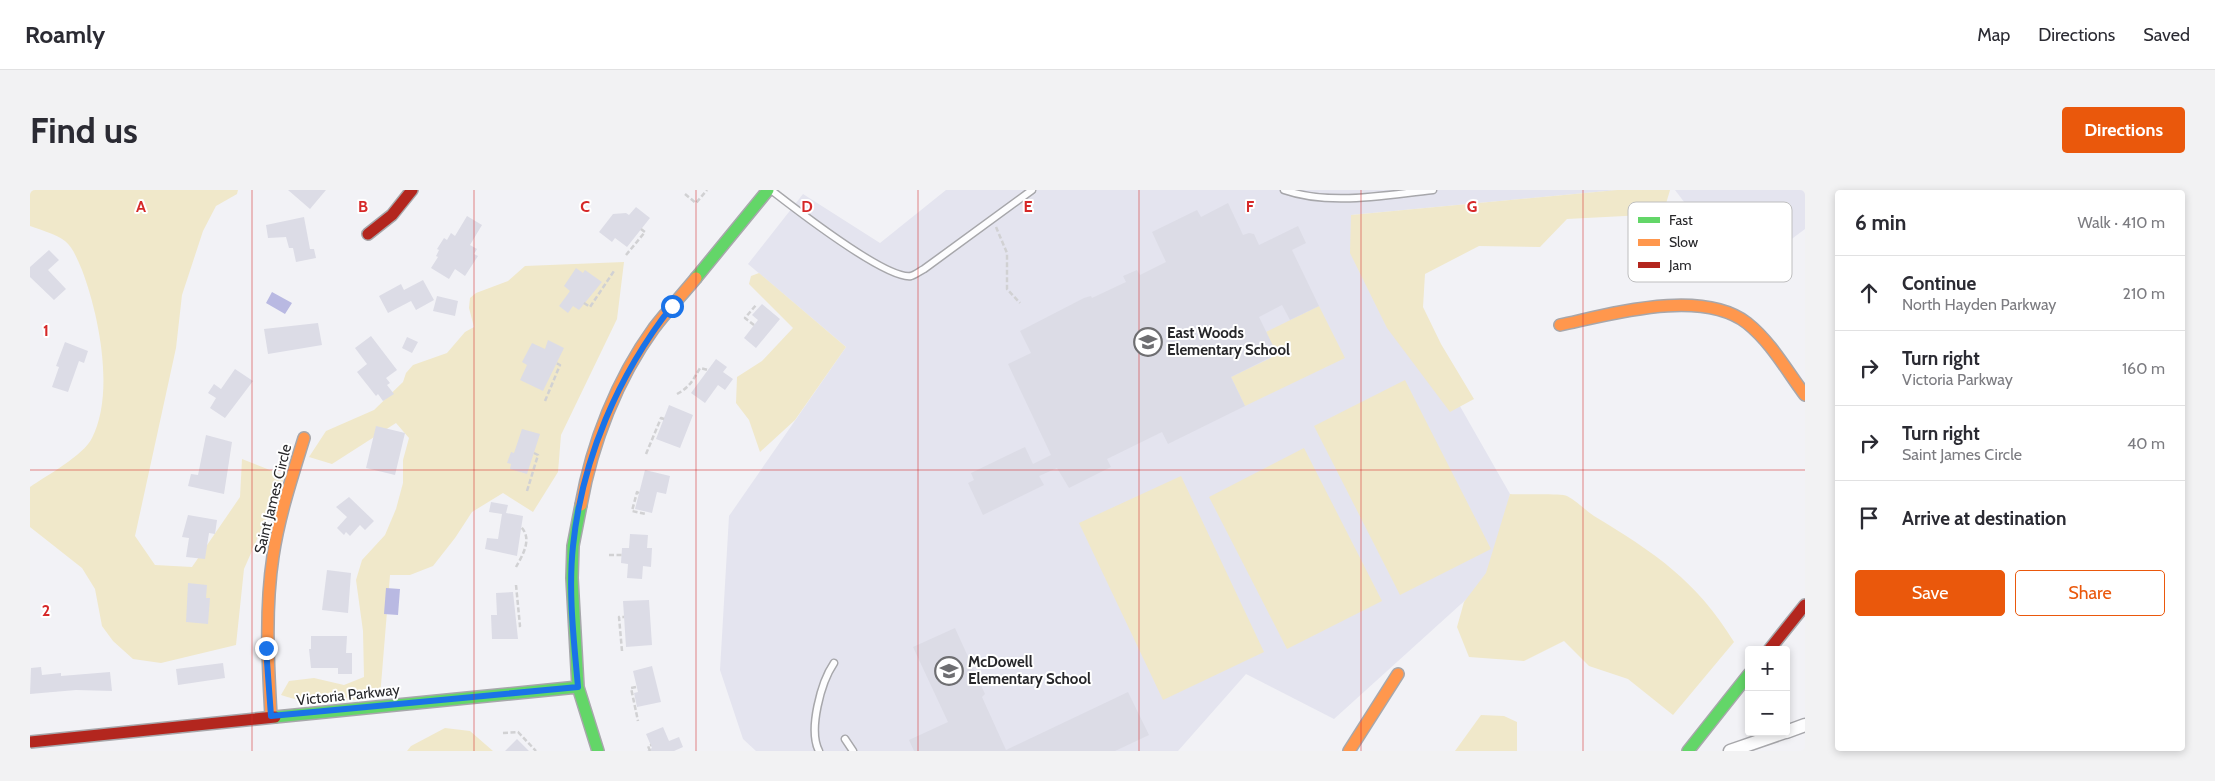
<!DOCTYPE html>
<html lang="en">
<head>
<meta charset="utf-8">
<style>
	body { margin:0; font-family:Cabin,sans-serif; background:#f2f2f3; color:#2b2b33 }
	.controls { position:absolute; right:15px; bottom:15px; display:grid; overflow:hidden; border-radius:5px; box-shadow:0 2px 8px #0003 }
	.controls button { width:45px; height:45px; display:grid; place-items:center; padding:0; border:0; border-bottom:1px solid #e1e1e2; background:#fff; color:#2b2b33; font:25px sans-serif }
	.stop { position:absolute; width:15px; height:15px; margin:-11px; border:4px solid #1a73e8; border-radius:50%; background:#fff }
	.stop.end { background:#1a73e8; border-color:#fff; box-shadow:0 1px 5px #0008 }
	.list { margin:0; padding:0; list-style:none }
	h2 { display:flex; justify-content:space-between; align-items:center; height:65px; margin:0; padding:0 20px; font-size:21px }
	h2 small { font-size:16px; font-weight:400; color:#7c7c81 }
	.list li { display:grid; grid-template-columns:32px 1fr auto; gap:15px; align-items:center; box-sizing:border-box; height:75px; padding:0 20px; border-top:1px solid #e1e1e2 }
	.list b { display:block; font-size:19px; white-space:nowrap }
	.list p { margin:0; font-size:16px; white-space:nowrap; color:#7c7c81 }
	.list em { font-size:16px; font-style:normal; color:#7c7c81 }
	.actions { display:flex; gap:10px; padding:15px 20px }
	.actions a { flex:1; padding:11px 0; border:1px solid #ea580c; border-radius:5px; text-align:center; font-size:18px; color:#ea580c }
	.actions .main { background:#ea580c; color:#fff }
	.icon { flex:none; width:28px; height:28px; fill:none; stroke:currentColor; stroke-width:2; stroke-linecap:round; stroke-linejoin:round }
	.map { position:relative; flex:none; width:1775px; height:561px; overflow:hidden; border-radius:5px }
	header { display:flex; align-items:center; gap:30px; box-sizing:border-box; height:70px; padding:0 25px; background:#fff; border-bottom:1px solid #e1e1e2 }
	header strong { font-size:24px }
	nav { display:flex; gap:28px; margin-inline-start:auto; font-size:18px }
	.intro { display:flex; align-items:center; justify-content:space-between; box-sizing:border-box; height:120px; padding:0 30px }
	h1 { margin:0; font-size:35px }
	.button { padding:12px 22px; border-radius:5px; background:#ea580c; color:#fff; font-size:18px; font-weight:700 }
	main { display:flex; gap:30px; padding:0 30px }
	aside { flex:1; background:#fff; border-radius:5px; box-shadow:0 2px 8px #0003 }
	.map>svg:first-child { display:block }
	.built { fill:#e4e4ef }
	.green { fill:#f0e8ca }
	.water { fill:#b9b9e2 }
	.building { fill:#dcdce6 }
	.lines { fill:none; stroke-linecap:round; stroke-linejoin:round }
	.lane-casing { stroke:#a7a7ab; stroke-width:9 }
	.street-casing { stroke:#a7a7ab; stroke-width:15 }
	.fast-casing { stroke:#a7a7ab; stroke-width:14 }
	.slow-casing { stroke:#a7a7ab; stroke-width:14 }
	.jam-casing { stroke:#a7a7ab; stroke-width:14 }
	.path { stroke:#d1d1d3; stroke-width:2.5; stroke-dasharray:5 2.5; stroke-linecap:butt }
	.lane { stroke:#fdfdfe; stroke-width:6 }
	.street { stroke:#fdfdfe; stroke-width:12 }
	.fast { stroke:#63d668; stroke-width:11 }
	.slow { stroke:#ff974d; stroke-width:11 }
	.jam { stroke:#b3261e; stroke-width:11 }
	.route { stroke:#1a73e8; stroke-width:6 }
	.grid { fill:none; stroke:#d62828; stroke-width:1; stroke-opacity:0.55 }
	.labels { text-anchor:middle; stroke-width:4; stroke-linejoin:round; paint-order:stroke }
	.poi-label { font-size:15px; font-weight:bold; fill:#27272a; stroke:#fff; text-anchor:start }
	.street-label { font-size:15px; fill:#27272a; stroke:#fff }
	.key { fill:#fff; stroke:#bebebf; stroke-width:1 }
	.key-label { font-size:14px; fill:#27272a }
	.grid-label { font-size:16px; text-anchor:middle; font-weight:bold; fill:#d62828; stroke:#fff; stroke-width:4; stroke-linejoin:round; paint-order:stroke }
</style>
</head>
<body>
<header>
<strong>Roamly</strong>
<nav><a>Map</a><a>Directions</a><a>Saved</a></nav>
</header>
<div class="intro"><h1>Find us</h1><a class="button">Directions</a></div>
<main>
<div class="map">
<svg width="1775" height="561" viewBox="0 0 1775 561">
	<rect width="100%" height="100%" fill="#f2f2f6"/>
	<path class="built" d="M916 0H1587L1321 25 1480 304 1462 386 1304 529 1216 484 1148 561H726L713 549 690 480 699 326 816 157 718 74 773 4 850 53Z
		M1645 0H1775V39L1711 87Z"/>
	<path class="green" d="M0 0H208L207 4 186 16 173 41 152 105 146 158 105 346 125 375 162 377 210 307 212 269 255 286 214 379 206 455 131 473 103 469 83 451 72 436 65 399 52 378 0 337V297C16 286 54 265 62 248 85 203 69 125 52 80 48 71 43 57 35 51 26 44 11 40 0 36Z
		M1587 0H1640L1633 24 1537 29 1510 57 1449 56 1395 84 1393 117 1411 154 1444 209 1420 222 1357 138 1320 63 1321 25Z
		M594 72 587 129 531 245 528 282 503 322 473 303 442 322 425 348 403 376 380 385H360L350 507C314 510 286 517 251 505L259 491 284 488 314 495 334 487 333 441 326 390 332 370 355 345 366 319 373 293V270L379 248 366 233 302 274 279 267 296 241 344 220 373 192 376 183 383 175 417 163 435 142 444 137 439 118 440 108 446 103 478 91 495 76Z
		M729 83 816 157 765 230 730 262 719 230 706 213 707 187 732 171 763 138 719 94 721 86Z
		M1289 116 1315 168 1215 216 1201 187 1247 165 1236 142Z
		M1375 190 1461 359 1370 405 1284 236Z
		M1274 258 1352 411 1257 459 1179 307Z
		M1151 286 1234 462 1133 510 1049 333Z
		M1480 304C1491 305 1531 303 1537 306 1547 311 1555 320 1564 326 1625 363 1666 390 1704 452L1643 525 1598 489 1559 476 1534 451 1494 471 1439 467 1427 437 1434 412 1456 383Z
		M1451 525 1474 526 1487 532V561H1425Z
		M415 538 440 541 463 561H377L381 556Z"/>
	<path class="water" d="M242 102 262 113 255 124 236 113Z
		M356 398 370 399 368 425 354 424Z"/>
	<path class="building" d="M258 0H296L280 19Z
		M1198 13 1213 45 1219 43 1224 44 1229 55 1268 36 1276 53 1262 60 1289 116 1260 130 1252 115 1229 127 1247 164 1201 187 1215 216 1138 254 1132 242 1077 269 1081 277 1039 298 1027 278 1009 286 1014 295 953 325 938 293 944 290 941 283 995 257 1003 274 1021 265 978 174 1001 163 990 141 1054 108 1061 106 1062 108 1096 92 1093 86 1107 80 1110 85 1136 72 1122 42 1167 20 1171 27Z
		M606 17 620 28 597 57 585 48 582 52 569 42 583 24 596 23 599 25Z
		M437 26 452 35 440 55 447 59 444 64 448 66 435 86 425 79 419 89 401 78 408 67 406 66 409 60 407 59 414 48 417 50 421 43 425 46Z
		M274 27 280 59H284L286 68 266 72 263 58H259L256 47 238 48 236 35Z
		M19 60 29 70 18 80 36 99 24 110 0 87V77Z
		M546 78 553 83 555 80 572 92 549 120 543 116 538 123 529 116 540 101 534 96Z
		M393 90 404 110 386 120 381 111 358 123 349 106 371 94 374 100Z
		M407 106 428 111 425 126 403 121Z
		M732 114 750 129 726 158 714 148 728 130 722 125Z
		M288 133 292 155 238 164 234 139Z
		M341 146 367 180 356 188 360 193 357 195 364 204 353 211 348 204 346 206 327 182 337 174 325 158Z
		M377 147 388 152 382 163 372 158Z
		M518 150 534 158 513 201 490 190 497 175 492 172 502 153 515 159Z
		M35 152 58 161 54 173 49 171 38 202 22 197 29 177 26 176Z
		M686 169 697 177 693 182 703 189 695 200 688 195 675 213 661 203Z
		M205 179 223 191 195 228 180 218 186 208 178 203 184 194 191 199Z
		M639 215 663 225 650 258 626 249Z
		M346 236 375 243 365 285 336 278Z
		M492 239 510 244 497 284 480 279 481 274 477 273 481 262 484 263Z
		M176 245 202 252 194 304 158 296 161 284 168 285Z
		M615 280 640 286 636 304 627 302 622 323 605 319Z
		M319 307 344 331 335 340 330 335 320 346 316 342 314 345 307 338 317 327 306 317Z
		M461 312 478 315 476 323 493 326 487 366 455 359 457 348 468 349 472 324 459 322Z
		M158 325 187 330 185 344 179 343 175 369 156 367 159 348 152 347Z
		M600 344 618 345 617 358H622L621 377 613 376 612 389 597 388 598 374 591 373 592 358H599Z
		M297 380 321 383 318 423 292 420Z
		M158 393 177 395 176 408H180L178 434 156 432Z
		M483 402 488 449H462L461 425H467L466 403Z
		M619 410 622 455 596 457 593 411Z
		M925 438 955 504 952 507 976 560 1098 502 1119 545 1085 561H884L879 550 918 532 883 457Z
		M281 446H317L316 463H322V484H308V478H281L279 459H281Z
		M193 473 195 488 148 495 146 479Z
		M622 476 631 512 607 517 604 503 608 502 603 481Z
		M11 477 12 485 31 483V486L80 482 82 501 46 500 0 504 1 478Z
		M633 537 639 551 649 547 653 557 644 561H617L622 558 616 544Z
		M487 549 499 561H475Z"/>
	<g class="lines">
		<defs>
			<path id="lane" d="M741 0C763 17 856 90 881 86 885 85 890 81 894 79L1002 0
				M1254 0C1300 16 1354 5 1403 0
				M815 549 823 561
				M789 561C778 540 791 492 804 473"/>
			<path id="street" d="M1756 542 1775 535
				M1700 561 1755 542"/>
			<path id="fast" d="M666 88 738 0
				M551 315 543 356 542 388 548 497 568 561
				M245 527 548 497
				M1658 561 1719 484"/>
			<path id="slow" d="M1530 135C1582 124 1671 98 1717 133 1741 152 1757 181 1775 205
				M551 315C562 253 587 189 624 138 637 121 652 105 666 88
				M241 526C238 473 235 419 243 366 249 326 262 287 274 248
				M1319 561 1368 484"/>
			<path id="jam" d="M338 44 362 25 382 0
				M1739 460 1775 415
				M0 552 245 527"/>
		</defs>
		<use href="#lane" class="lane-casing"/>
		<use href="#street" class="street-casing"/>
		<use href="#fast" class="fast-casing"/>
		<use href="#slow" class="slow-casing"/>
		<use href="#jam" class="jam-casing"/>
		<path class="path" d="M655 4 666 13 677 0
			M966 37 977 63V99L990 113
			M596 65 615 42 611 39
			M554 113 560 117 584 81
			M724 135 715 128 726 115
			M647 204C660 197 663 190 670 178L678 180
			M515 211 530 175 526 173
			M616 264 631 228 634 229
			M497 301 508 265 504 263
			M609 303 607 302 602 321 616 324
			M579 365H592
			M486 377C492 366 503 349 491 337
			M486 395 490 436H487
			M592 461 589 427H594
			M606 497 601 498 608 531
			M473 543 488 542 506 561
			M620 561 618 556 621 555"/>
		<use href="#lane" class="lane"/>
		<use href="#street" class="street"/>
		<use href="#fast" class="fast"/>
		<use href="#slow" class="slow"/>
		<use href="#jam" class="jam"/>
	</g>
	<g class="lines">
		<path class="route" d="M236 458 241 526 548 497C544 451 538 402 543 356 552 269 588 185 642 116"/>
	</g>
	<path class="grid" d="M222 0V561M444 0V561M666 0V561M888 0V561M1109 0V561M1331 0V561M1553 0V561M0 280H1775"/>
	<defs>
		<symbol id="school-ring" viewBox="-11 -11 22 22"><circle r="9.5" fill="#fff" stroke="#6e6e71" stroke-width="1.5"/><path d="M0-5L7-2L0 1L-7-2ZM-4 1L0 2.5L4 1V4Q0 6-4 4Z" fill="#6e6e71"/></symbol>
	</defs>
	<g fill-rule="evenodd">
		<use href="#school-ring" x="1102" y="136" width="32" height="32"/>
		<use href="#school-ring" x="903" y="465" width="32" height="32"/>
	</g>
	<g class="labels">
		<g class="poi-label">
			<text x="1137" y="148">East Woods<tspan x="1137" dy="17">Elementary School</tspan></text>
			<text x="938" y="477">McDowell<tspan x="938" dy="17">Elementary School</tspan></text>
		</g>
		<g class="street-label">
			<text transform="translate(243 309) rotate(-76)" y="5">Saint James Circle</text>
			<text transform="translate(318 505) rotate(-6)" y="5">Victoria Parkway</text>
		</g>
	</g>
	<rect x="1598" y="12" width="164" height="80" rx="8" class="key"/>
	<rect x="1608" y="27" width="22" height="6" fill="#63d668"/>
	<rect x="1608" y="49" width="22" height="7" fill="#ff974d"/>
	<rect x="1608" y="72" width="22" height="6" fill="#b3261e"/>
	<g class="key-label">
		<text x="1639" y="35">Fast</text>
		<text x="1639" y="57">Slow</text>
		<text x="1639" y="80">Jam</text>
	</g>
	<g class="grid-label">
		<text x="111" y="22">A</text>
		<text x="333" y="22">B</text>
		<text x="555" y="22">C</text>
		<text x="777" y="22">D</text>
		<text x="998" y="22">E</text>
		<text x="1220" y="22">F</text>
		<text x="1442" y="22">G</text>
		<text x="16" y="146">1</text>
		<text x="16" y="426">2</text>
	</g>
</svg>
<div class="controls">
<button>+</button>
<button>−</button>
</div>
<div class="stop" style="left:642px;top:116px"></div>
<div class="stop end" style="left:236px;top:458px"></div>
</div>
<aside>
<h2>6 min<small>Walk · 410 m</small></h2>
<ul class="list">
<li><svg class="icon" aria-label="ahead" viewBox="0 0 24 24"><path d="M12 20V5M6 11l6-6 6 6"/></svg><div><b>Continue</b><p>North Hayden Parkway</p></div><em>210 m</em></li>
<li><svg class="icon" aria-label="right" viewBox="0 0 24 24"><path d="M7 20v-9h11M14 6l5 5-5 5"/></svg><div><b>Turn right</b><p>Victoria Parkway</p></div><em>160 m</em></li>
<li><svg class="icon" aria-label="right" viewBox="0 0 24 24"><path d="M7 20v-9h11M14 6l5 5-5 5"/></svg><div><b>Turn right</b><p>Saint James Circle</p></div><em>40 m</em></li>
<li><svg class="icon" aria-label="arrive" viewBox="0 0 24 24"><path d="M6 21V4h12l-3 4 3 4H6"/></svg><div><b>Arrive at destination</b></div></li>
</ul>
<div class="actions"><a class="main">Save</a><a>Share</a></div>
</aside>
</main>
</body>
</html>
